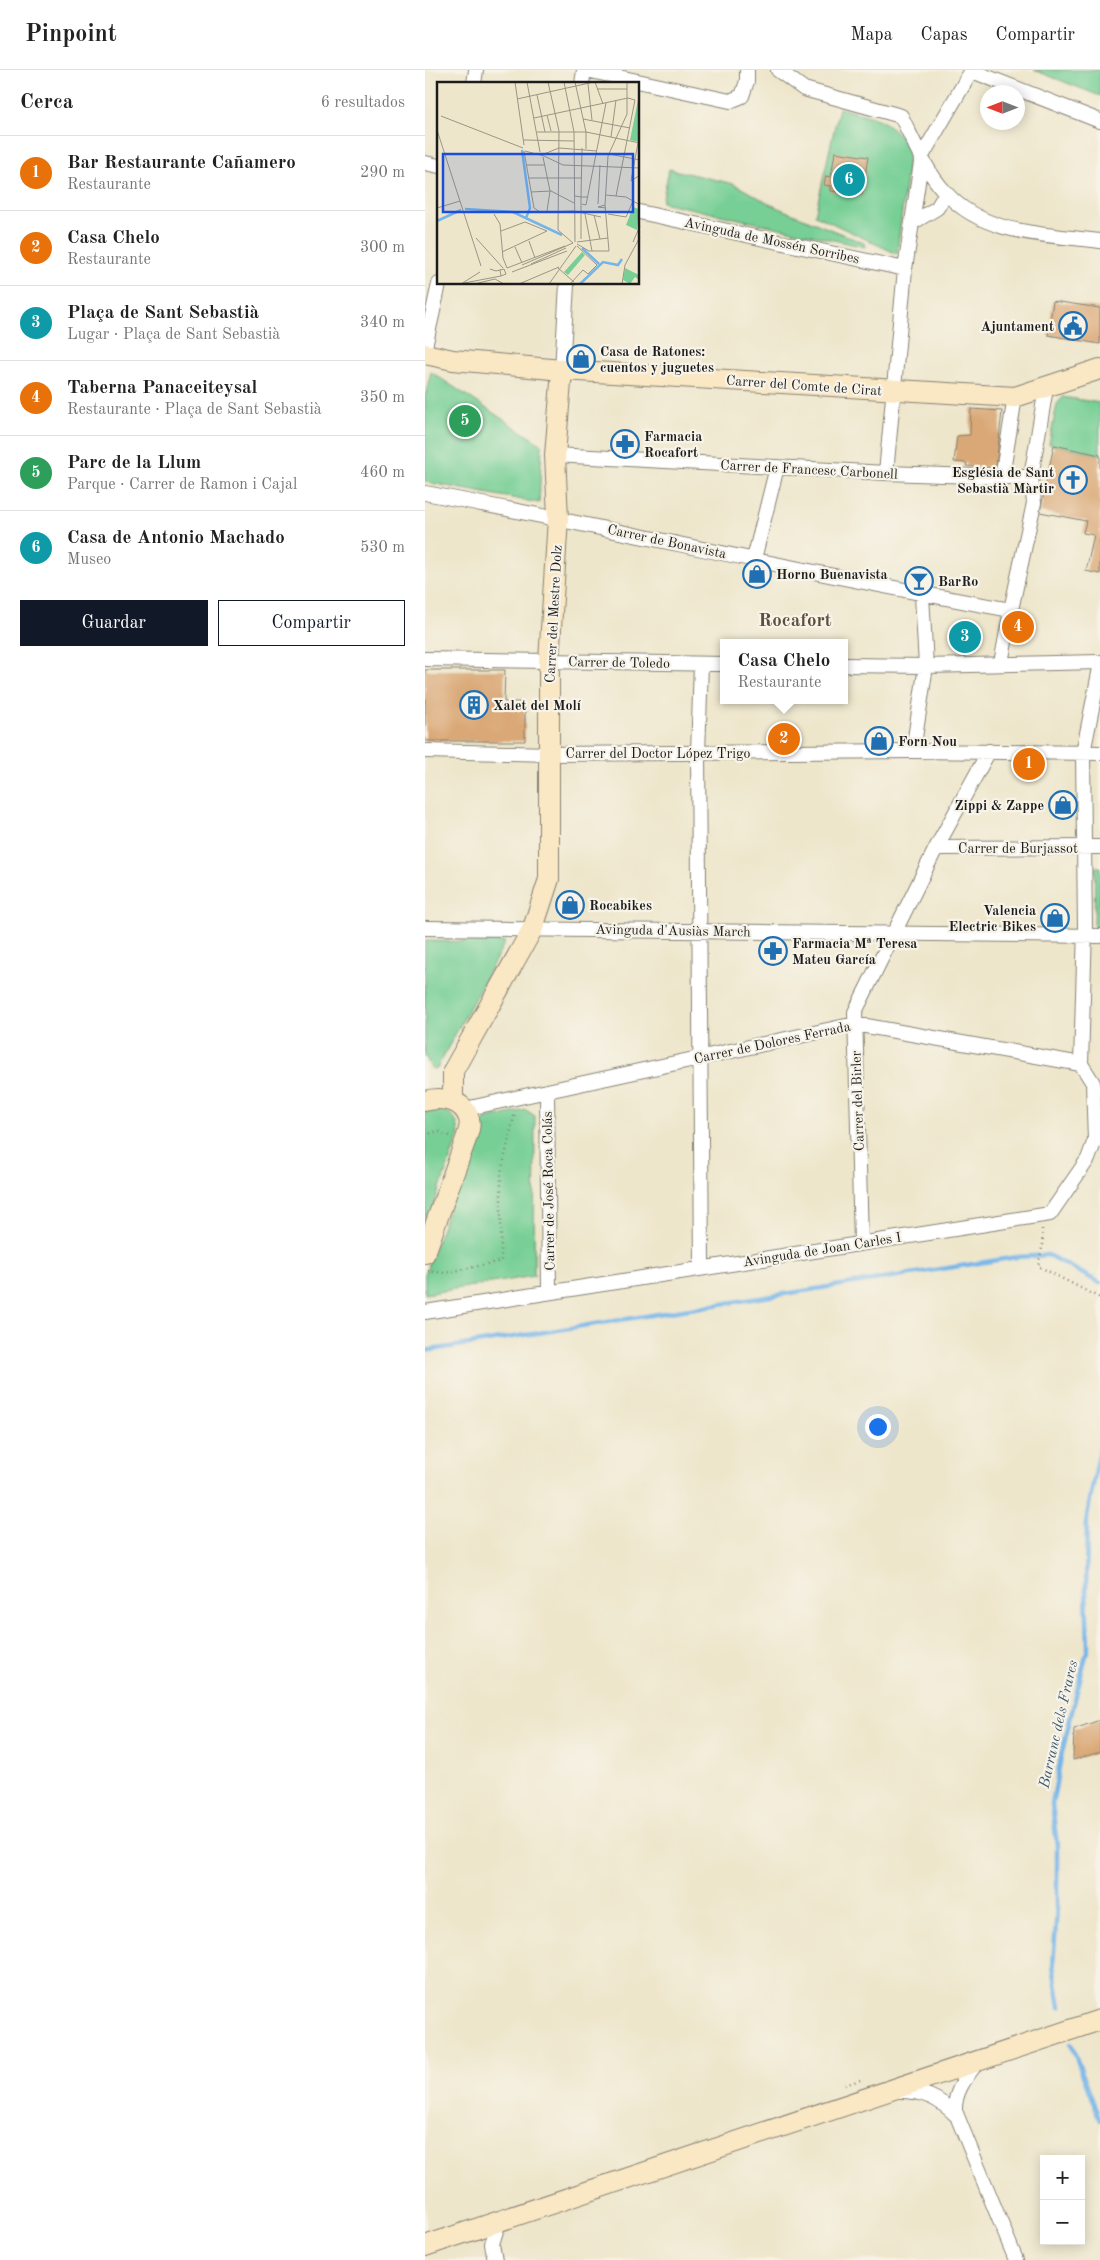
<!DOCTYPE html>
<html lang="es">
<head>
<meta charset="utf-8">
<style>
	body { margin:0; font-family:"Old Standard TT",serif; background:#f6f6f6; color:#222 }
	.controls { position:absolute; right:15px; bottom:15px; display:grid; overflow:hidden; border-radius:0px; box-shadow:0 2px 12px #0003 }
	.controls button { width:45px; height:45px; display:grid; place-items:center; padding:0; border:0; border-bottom:1px solid #e0e0e0; background:#fff; color:#222; font:25px sans-serif }
	.compass { position:absolute; left:555px; top:15px; width:45px; height:45px; border-radius:50%; background:#fff; box-shadow:0 2px 12px #0003; rotate:270deg }
	.you { position:absolute; left:452px; top:1356px; width:18px; height:18px; margin:-12px; border:4px solid #fff; border-radius:50%; background:#1a73e8; box-shadow:0 0 0 8px #1a73e833 }
	.badge { display:grid; place-items:center; width:32px; height:32px; border-radius:50%; background:#111827; color:#fff; font-size:16px; font-weight:700 }
	.pin { position:absolute; translate:-50% -50%; border:2px solid #fff; box-shadow:0 1px 5px #0006 }
	.popup { position:absolute; left:295px; top:569px; width:128px; height:65px; box-sizing:border-box; display:grid; place-content:center; border-radius:0px; background:#fff; filter:drop-shadow(0 1px 4px #0005); font-size:16px; white-space:nowrap; color:#767676 }
	.popup b { font-size:19px; color:#222 }
	.popup::after { content:''; position:absolute; left:50%; top:100%; margin-left:-10px; border:10px solid transparent; border-top-color:#fff }
	.list { margin:0; padding:0; list-style:none }
	h2 { display:flex; justify-content:space-between; align-items:center; height:65px; margin:0; padding:0 20px; font-size:21px }
	h2 small { font-size:16px; font-weight:400; color:#767676 }
	.list li { display:grid; grid-template-columns:32px 1fr auto; gap:15px; align-items:center; box-sizing:border-box; height:75px; padding:0 20px; border-top:1px solid #e0e0e0 }
	.list b { display:block; font-size:19px; white-space:nowrap }
	.list p { margin:0; font-size:16px; white-space:nowrap; color:#767676 }
	.list em { font-size:16px; font-style:normal; color:#767676 }
	.actions { display:flex; gap:10px; padding:15px 20px }
	.actions a { flex:1; padding:11px 0; border:1px solid #111827; border-radius:0px; text-align:center; font-size:18px; color:#111827 }
	.actions .main { background:#111827; color:#fff }
	.map { position:relative; flex:none; width:675px; height:2190px; overflow:hidden }
	header { display:flex; align-items:center; gap:30px; box-sizing:border-box; height:70px; padding:0 25px; background:#fff; border-bottom:1px solid #e0e0e0 }
	header strong { font-size:24px }
	nav { display:flex; gap:28px; margin-inline-start:auto; font-size:18px }
	main { display:flex }
	aside { flex:1; background:#fff }
	.map>svg:first-child { display:block }
	.green { fill:#77cf95; stroke:#4a7658 }
	.lines { fill:none; stroke-linecap:round; stroke-linejoin:round }
	.stream { stroke:#74b5e9; stroke-width:4.5 }
	.building { fill:#daa876 }
	.street-casing { stroke:#858174; stroke-width:16 }
	.secondary-casing { stroke:#858174; stroke-width:22 }
	.path { stroke:#858174; stroke-width:2.5; stroke-dasharray:1 4; stroke-linecap:butt }
	.street { stroke:#fff; stroke-width:14 }
	.secondary { stroke:#fae7c3; stroke-width:20 }
	.labels { text-anchor:middle; stroke-width:4.5; stroke-linejoin:round; paint-order:stroke }
	.street-label { font-size:14px; fill:#1c1c1c; stroke:#f7f3e8 }
	.poi-label { font-size:14px; font-weight:bold; fill:#1c1c1c; stroke:#f7f3e8; text-anchor:start }
	.water-label { font-size:15px; font-style:italic; fill:#3f596e; stroke:#f7f3e8 }
	.district-label { font-size:19px; font-weight:bold; fill:#5e4d3c; stroke:#f7f3e8 }
	.inset-river { fill:none; stroke:#74b5e9; stroke-width:2.5 }
	.inset-road { fill:none; stroke:#9a9585; stroke-width:1 }
	.view { fill:#1d4ed8; fill-opacity:0.15; stroke:#1d4ed8; stroke-width:2.5 }
	.inset-edge { fill:none; stroke:#1c1c1c; stroke-width:2.5 }
</style>
</head>
<body>
<header>
<strong>Pinpoint</strong>
<nav><a>Mapa</a><a>Capas</a><a>Compartir</a></nav>
</header>
<main>
<aside>
<h2>Cerca<small>6 resultados</small></h2>
<ul class="list">
<li><span class="badge" style="background:#e8710a">1</span><div><b>Bar Restaurante Cañamero</b><p>Restaurante</p></div><em>290 m</em></li>
<li><span class="badge" style="background:#e8710a">2</span><div><b>Casa Chelo</b><p>Restaurante</p></div><em>300 m</em></li>
<li><span class="badge" style="background:#0f9aa8">3</span><div><b>Plaça de Sant Sebastià</b><p>Lugar · Plaça de Sant Sebastià</p></div><em>340 m</em></li>
<li><span class="badge" style="background:#e8710a">4</span><div><b>Taberna Panaceiteysal</b><p>Restaurante · Plaça de Sant Sebastià</p></div><em>350 m</em></li>
<li><span class="badge" style="background:#2e9e5b">5</span><div><b>Parc de la Llum</b><p>Parque · Carrer de Ramon i Cajal</p></div><em>460 m</em></li>
<li><span class="badge" style="background:#0f9aa8">6</span><div><b>Casa de Antonio Machado</b><p>Museo</p></div><em>530 m</em></li>
</ul>
<div class="actions"><a class="main">Guardar</a><a>Compartir</a></div>
</aside>
<div class="map">
<svg width="675" height="2190" viewBox="0 0 675 2190">
	<rect width="100%" height="100%" fill="#f7f3e8"/>
	<filter id="ink" filterUnits="userSpaceOnUse"><feTurbulence type="fractalNoise" baseFrequency=".02" numOctaves="2"/><feDisplacementMap in="SourceGraphic" scale="10" xChannelSelector="R" yChannelSelector="G"/><feConvolveMatrix kernelMatrix="1 2 1 2 8 2 1 2 1" color-interpolation-filters="sRGB"/></filter>
	<filter id="wash" filterUnits="userSpaceOnUse"><feTurbulence type="fractalNoise" baseFrequency=".0096" numOctaves="4" result="noise"/><feDisplacementMap in="SourceGraphic" scale="20" xChannelSelector="R" yChannelSelector="G"/><feGaussianBlur stdDeviation="1.12" result="paint"/><feColorMatrix in="noise" values="0 0 0 0 0 0 0 0 0 0 0 0 0 0 0 0 0 1.4 0 .05"/><feComposite in="paint" operator="in"/></filter>
	<g filter="url(#wash)">
		<rect width="100%" height="100%" fill="#eee6cb"/>
		<path class="green" d="M609 0H675V26Z
			M414 38C447 47 469 48 484 82L472 184 390 145Z
			M244 99 309 114 351 137 439 173 440 177 237 132Z
			M6 302 117 375 114 433 0 412V327Z
			M638 327 675 333V385L624 374 632 334Z
			M670 797H675V857H669Z
			M0 871 80 872 12 998 9 999 6 998 0 985Z
			M0 1039C20 1039 32 1041 34 1065L0 1159Z
			M101 1040 110 1046 109 1206 0 1224V1204L53 1060 61 1049Z"/>
		<g class="lines">
			<path class="stream" d="M0 1281 592 1187 623 1185 675 1213
				M635 1937 628 1896 632 1838V1776L627 1734 637 1682 663 1577 661 1523 662 1446 675 1378
				M646 1974 675 2050"/>
		</g>
		<g id="blocks">
			<path class="building" d="M410 82 443 87 437 125 405 121V116L399 115 401 106 406 107Z
				M628 231 675 238V274L623 265Z
				M546 339 577 341 571 398 541 396 542 393 529 392 532 366 545 365Z
				M629 375 675 385V504L661 501 669 465 658 463 661 451 615 442Z
				M0 600H80L79 632H97V637H100V671H0Z
				M675 1650V1682L648 1690 649 1659Z"/>
		</g>
	</g>
	<g filter="url(#ink)">
		<use href="#blocks" fill-opacity="0" stroke="#858174" stroke-width="1"/>
		<g class="lines">
			<defs>
				<path id="street" d="M161 0 305 31 317 26 322 11V0
					M353 0 379 19 476 46C489 72 501 102 521 123 560 166 622 164 675 171
					M547 1 675 51
					M49 14 51 0
					M157 14 159 0
					M0 93 14 96
					M214 142 480 199
					M487 153 512 138 521 123
					M0 277 14 214
					M137 300 142 214
					M590 327 577 407H606L621 318
					M130 385 461 403 577 407
					M461 403 480 199 497 86 547 0
					M0 423C196 460 390 505 586 540L576 593
					M329 489 352 397
					M497 525 501 596 675 592
					M586 540 609 433 606 407
					M0 589 299 594
					M276 594 273 683 277 1198
					M419 595 501 596 488 681
					M0 681 125 684 488 681 675 683
					M511 778 675 777
					M0 858 675 866
					M656 994 660 858 658 683 675 598
					M122 1021 124 1221
					M40 1039 430 954 656 994
					M436 1173 430 942 511 778 564 681
					M0 1242 625 1144 663 1089 670 1070 668 1013 656 994
					M553 1991C542 2006 529 2021 530 2041L591 2190
					M474 2021C499 2021 514 2028 532 2046
					M70 2190 67 2174 74 2151"/>
				<path id="secondary" d="M0 284 28 290 137 300 590 327 675 299
					M0 1031C17 1026 39 1030 44 1049 46 1055 43 1063 41 1069L0 1183
					M28 1031V1001L108 858 124 809V591L133 448 130 385 137 300
					M0 2176 675 1950"/>
			</defs>
			<use href="#street" class="street-casing"/>
			<use href="#secondary" class="secondary-casing"/>
			<path class="path" d="M0 1065 13 1061 24 1066
				M617 1159 618 1174 613 1196 675 1228
				M3 1201 20 1203 76 1191V1103L90 1042
				M420 2015 438 2009"/>
			<use href="#street" class="street"/>
			<use href="#secondary" class="secondary"/>
		</g>
	</g>
	<defs>
		<symbol id="civic-ring" viewBox="-11 -11 22 22"><circle r="9.5" fill="#f7f3e8" stroke="#1f6fb2" stroke-width="1.5"/><path d="M-.6-6.5H3V-4.5H.6V-3L4-1V1h2V6H-6V1h2V-1L-.6-3ZM-1.2 2.5V6h2.4V2.5Z" fill="#1f6fb2"/></symbol>
		<symbol id="shop-ring" viewBox="-11 -11 22 22"><circle r="9.5" fill="#f7f3e8" stroke="#1f6fb2" stroke-width="1.5"/><path d="M-5-2.5h2.3a2.7 3.5 0 0 1 5.4 0H5L5.5 6h-11ZM-1.5-2.5h3a1.5 2.3 0 0 0-3 0Z" fill="#1f6fb2"/></symbol>
		<symbol id="pharmacy-ring" viewBox="-11 -11 22 22"><circle r="9.5" fill="#f7f3e8" stroke="#1f6fb2" stroke-width="1.5"/><path d="M-2-6h4v4h4v4h-4v4h-4v-4h-4v-4h4Z" fill="#1f6fb2"/></symbol>
		<symbol id="church-ring" viewBox="-11 -11 22 22"><circle r="9.5" fill="#f7f3e8" stroke="#1f6fb2" stroke-width="1.5"/><path d="M-1.2-6h2.4v3.5h3.3v2.4h-3.3V6h-2.4V-.1h-3.3v-2.4h3.3Z" fill="#1f6fb2"/></symbol>
		<symbol id="bar-ring" viewBox="-11 -11 22 22"><circle r="9.5" fill="#f7f3e8" stroke="#1f6fb2" stroke-width="1.5"/><path d="M-6-5H6L.8 .8V4.5H3.5V6h-7V4.5H-.8V.8Z" fill="#1f6fb2"/></symbol>
		<symbol id="building-ring" viewBox="-11 -11 22 22"><circle r="9.5" fill="#f7f3e8" stroke="#1f6fb2" stroke-width="1.5"/><path d="M-4-6H4V6H1V3H-1V6H-4ZM-2.5-4.3h1.7v1.8h-1.7ZM.8-4.3h1.7v1.8H.8ZM-2.5-1h1.7V.8h-1.7ZM.8-1h1.7V.8H.8Z" fill="#1f6fb2"/></symbol>
	</defs>
	<g fill-rule="evenodd">
		<use href="#civic-ring" x="632" y="240" width="32" height="32"/>
		<use href="#shop-ring" x="140" y="273" width="32" height="32"/>
		<use href="#pharmacy-ring" x="184" y="358" width="32" height="32"/>
		<use href="#church-ring" x="632" y="394" width="32" height="32"/>
		<use href="#shop-ring" x="316" y="488" width="32" height="32"/>
		<use href="#bar-ring" x="478" y="495" width="32" height="32"/>
		<use href="#building-ring" x="33" y="619" width="32" height="32"/>
		<use href="#shop-ring" x="438" y="655" width="32" height="32"/>
		<use href="#shop-ring" x="622" y="719" width="32" height="32"/>
		<use href="#shop-ring" x="129" y="819" width="32" height="32"/>
		<use href="#shop-ring" x="614" y="832" width="32" height="32"/>
		<use href="#pharmacy-ring" x="332" y="865" width="32" height="32"/>
	</g>
	<g class="labels">
		<g class="street-label">
			<text transform="translate(347 170) rotate(12)" y="5">Avinguda de Mossén Sorribes</text>
			<text transform="translate(379 315) rotate(4)" y="5">Carrer del Comte de Cirat</text>
			<text transform="translate(384 399) rotate(3)" y="5">Carrer de Francesc Carbonell</text>
			<text transform="translate(242 471) rotate(12)" y="5">Carrer de Bonavista</text>
			<text transform="translate(128 544) rotate(-87)" y="5">Carrer del Mestre Dolz</text>
			<text transform="translate(194 592) rotate(1)" y="5">Carrer de Toledo</text>
			<text x="233" y="688">Carrer del Doctor López Trigo</text>
			<text x="593" y="783">Carrer de Burjassot</text>
			<text transform="translate(248 860) rotate(1)" y="5">Avinguda d'Ausiàs March</text>
			<text transform="translate(347 972) rotate(-12)" y="5">Carrer de Dolores Ferrada</text>
			<text transform="translate(432 1031) rotate(-92)" y="5">Carrer del Birler</text>
			<text transform="translate(123 1121) rotate(-91)" y="5">Carrer de José Roca Colás</text>
			<text transform="translate(397 1179) rotate(-9)" y="5">Avinguda de Joan Carles I</text>
		</g>
		<g class="poi-label">
			<text x="629" y="261" text-anchor="end">Ajuntament</text>
			<text x="175" y="286">Casa de Ratones:<tspan x="175" dy="16">cuentos y juguetes</tspan></text>
			<text x="219" y="371">Farmacia<tspan x="219" dy="16">Rocafort</tspan></text>
			<text x="629" y="407" text-anchor="end">Església de Sant<tspan x="629" dy="16">Sebastià Màrtir</tspan></text>
			<text x="351" y="509">Horno Buenavista</text>
			<text x="513" y="516">BarRo</text>
			<text x="68" y="640">Xalet del Molí</text>
			<text x="473" y="676">Forn Nou</text>
			<text x="619" y="740" text-anchor="end">Zippi &amp; Zappe</text>
			<text x="164" y="840">Rocabikes</text>
			<text x="611" y="845" text-anchor="end">Valencia<tspan x="611" dy="16">Electric Bikes</tspan></text>
			<text x="367" y="878">Farmacia Mª Teresa<tspan x="367" dy="16">Mateu García</tspan></text>
		</g>
		<g class="water-label">
			<text transform="translate(633 1654) rotate(-77)" y="5">Barranc dels Frares</text>
		</g>
		<g class="district-label">
			<text x="370" y="556">Rocafort</text>
		</g>
	</g>
	<g transform="translate(12 12)">
		<rect width="202" height="202" fill="#eee6cb"/>
		<path d="M202 13V60L193 58ZM196 125 202 127 200 148 189 143ZM145 170 148 173 131 193 127 190ZM188 186 202 193V198L198 195 193 202 186 198Z" fill="#77cf95"/>
		<path class="inset-river" d="M85 68 93 126 89 136M28 127 76 130 125 153M0 139 24 128M145 166 162 182M143 202 166 180 181 183 185 177"/>
		<path class="inset-road" d="M78 0 87 63M90 0 103 70M111 0 122 49 121 148 136 161M127 0 137 50 138 160M138 0 149 50 203 61M158 0 166 22M151 2 155 38M160 7H190M100 13 108 50M80 17 157 0M110 33 114 49M4 34 86 66M97 36 191 16 198 18 179 114M146 37 193 46M0 48 44 184M100 50H149V67M174 55 179 18M87 58 137 59M201 61 194 99 203 93M87 69 97 126 103 130 137 129 164 135M88 69 107 74M107 72 122 66 160 69M172 72 203 78M107 74 126 83 203 86M106 75 113 109 110 129M90 83H108M92 96H145M94 110 114 109 137 121M169 113 189 115 203 123M138 114 144 115 145 66M145 122 149 123 169 21M161 122 163 83M168 123 161 125 169 126M0 126 23 119M57 132 63 142 66 176M148 132 155 169M171 132 189 135 196 119M157 133 163 157M64 149 88 140 110 149 65 170M39 156 66 186M144 157V115H151M92 159 98 176M140 160 171 156M196 160 203 144M140 162 152 169H172L168 123 171 74 190 32V0M78 165 85 181M66 176 70 186 128 164M94 182 129 166M85 183 136 161M121 186 137 200M53 187 59 189 67 187 69 192 64 194 63 188M75 190 130 169M27 201 64 194M24 202 43 190M37 202 58 197 67 202M82 202 122 185M112 202 139 164M133 202 146 188 151 192 160 183 140 164M185 202 188 183 203 155"/>
		<path class="view" d="M6 72H196V130H6Z"/>
		<rect width="202" height="202" class="inset-edge"/>
	</g>
</svg>
<div class="controls">
<button>+</button>
<button>−</button>
</div>
<svg class="compass" viewBox="-18 -18 36 36"><path d="M0-13l5 13h-10z" fill="#e53935"/><path d="M0 13l5-13h-10z" fill="#767676"/></svg>
<div class="you"></div>
<div class="pin badge" style="left:604px;top:694px;background:#e8710a">1</div>
<div class="pin badge" style="left:359px;top:669px;background:#e8710a">2</div>
<div class="popup"><b>Casa Chelo</b>Restaurante</div>
<div class="pin badge" style="left:540px;top:567px;background:#0f9aa8">3</div>
<div class="pin badge" style="left:593px;top:557px;background:#e8710a">4</div>
<div class="pin badge" style="left:40px;top:351px;background:#2e9e5b">5</div>
<div class="pin badge" style="left:424px;top:110px;background:#0f9aa8">6</div>
</div>
</main>
</body>
</html>
